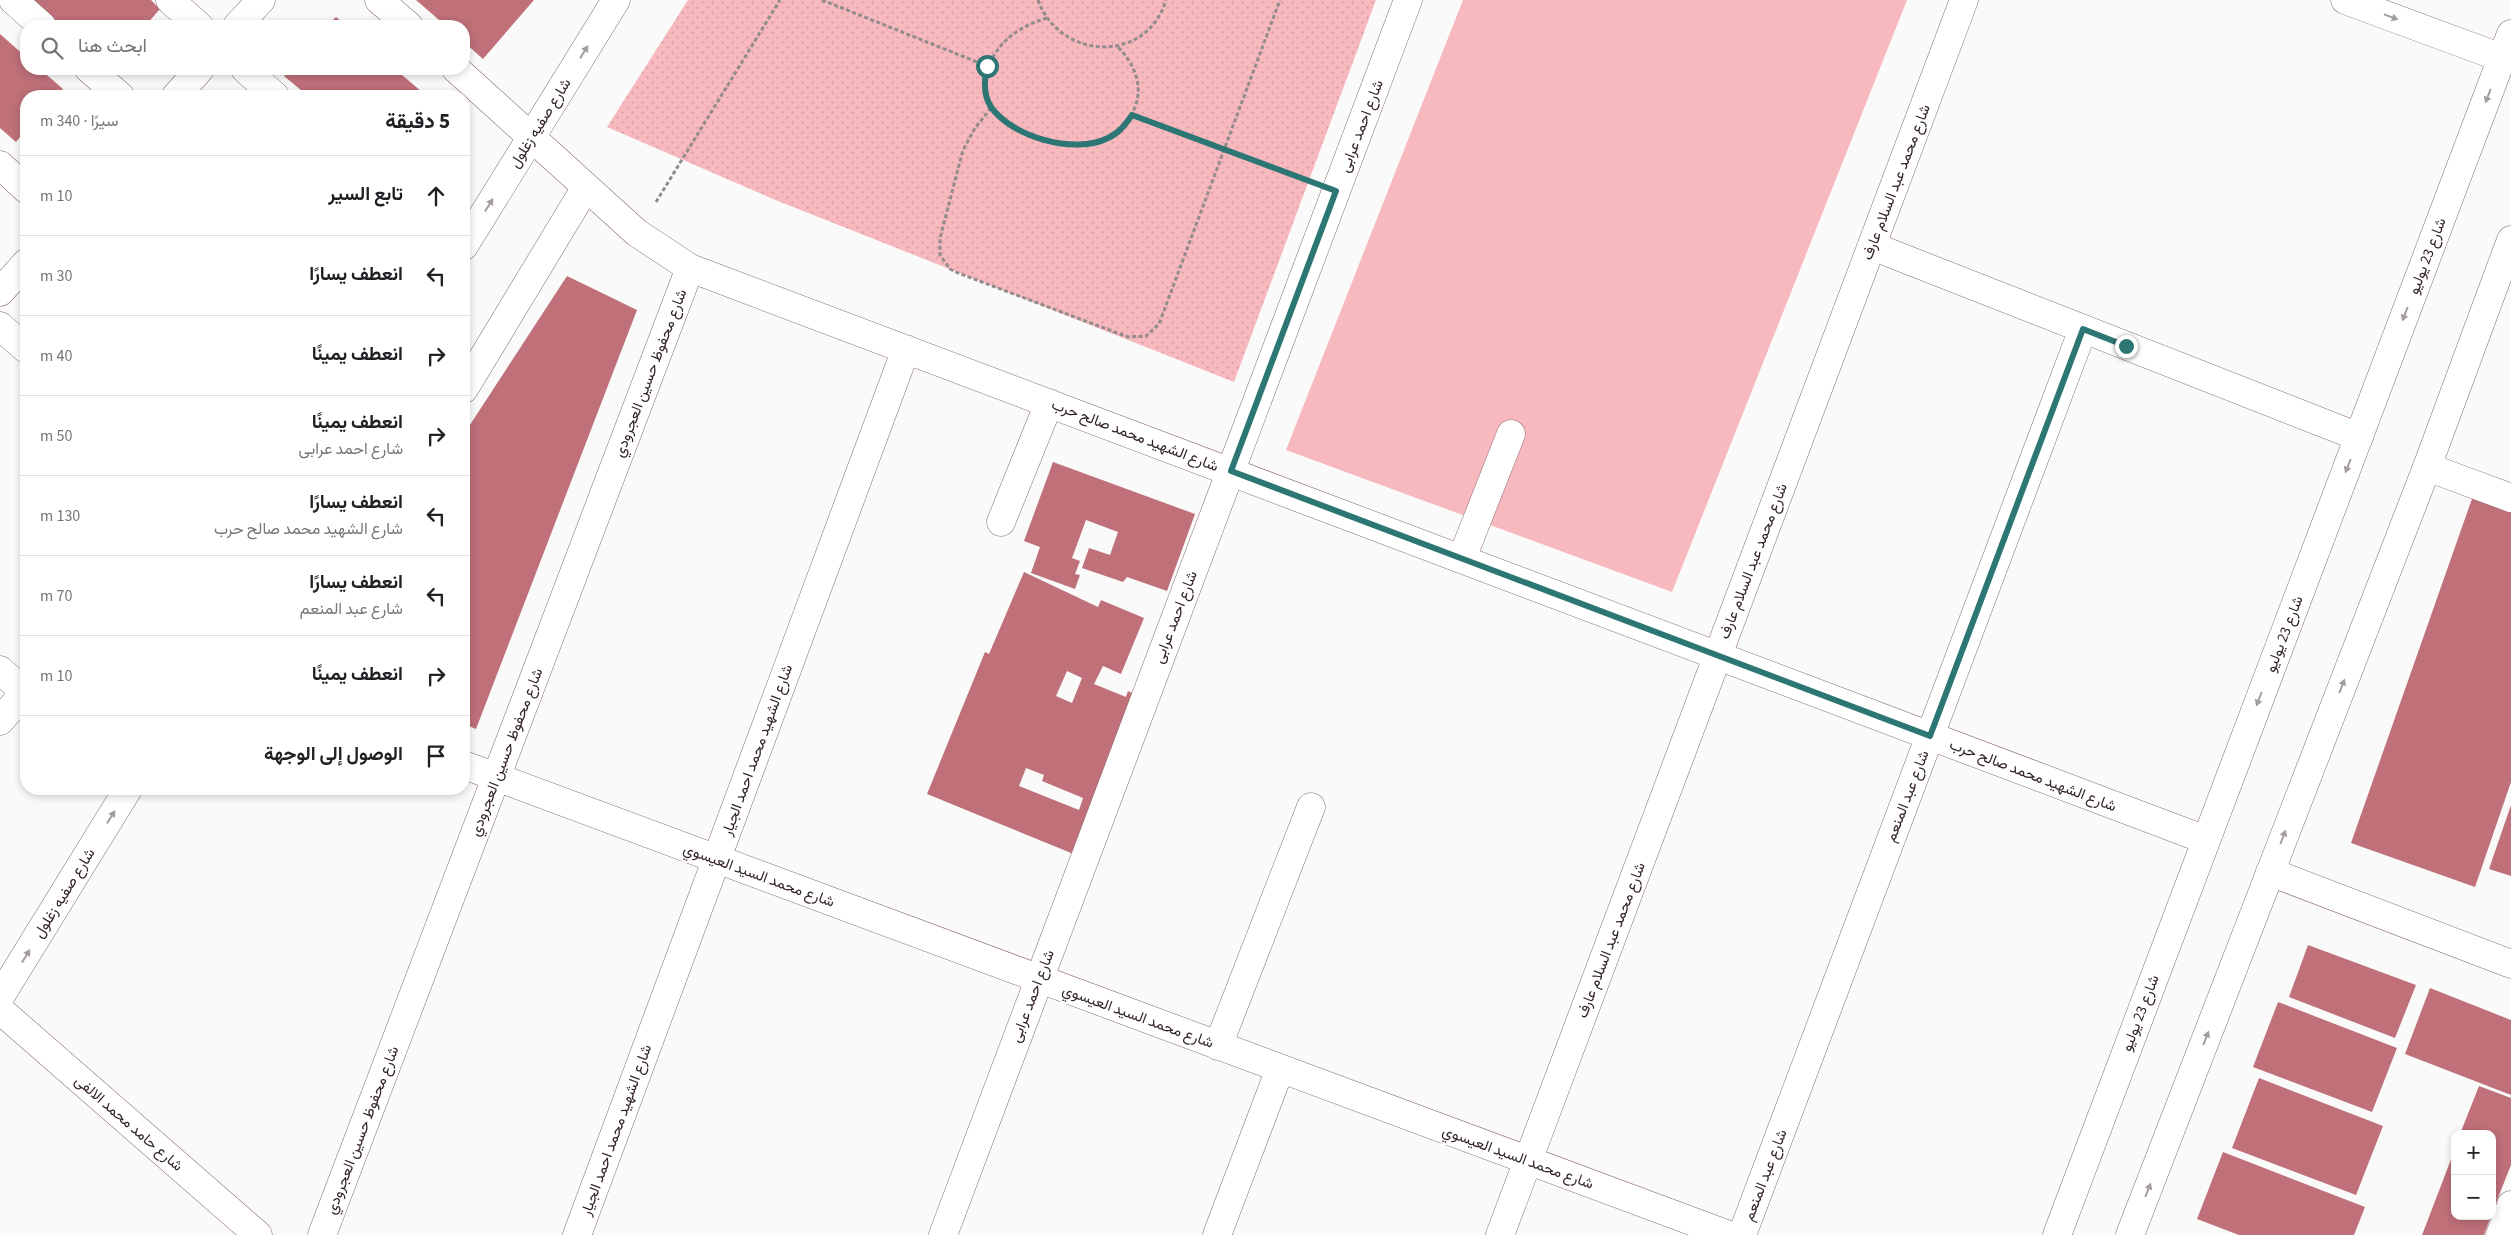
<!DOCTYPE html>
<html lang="ar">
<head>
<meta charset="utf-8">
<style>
	body { margin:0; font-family:"Source Sans 3",Vazirmatn,sans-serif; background:#f6f6f6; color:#202124; direction:rtl }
	.controls { position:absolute; right:15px; bottom:15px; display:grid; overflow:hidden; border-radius:10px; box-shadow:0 2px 8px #0003 }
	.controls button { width:45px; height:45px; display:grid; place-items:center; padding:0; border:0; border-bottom:1px solid #e0e0e0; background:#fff; color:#202124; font:25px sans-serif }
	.stop { position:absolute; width:15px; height:15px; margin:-11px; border:4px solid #2c7674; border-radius:50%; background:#fff }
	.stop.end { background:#2c7674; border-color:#fff; box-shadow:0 1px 5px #0008 }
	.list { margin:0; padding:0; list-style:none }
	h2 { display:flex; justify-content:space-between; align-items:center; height:65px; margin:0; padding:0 20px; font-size:21px }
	h2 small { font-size:16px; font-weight:400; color:#757577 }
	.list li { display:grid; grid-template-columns:32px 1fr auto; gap:15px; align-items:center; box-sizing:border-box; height:80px; padding:0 20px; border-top:1px solid #e0e0e0 }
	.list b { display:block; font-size:19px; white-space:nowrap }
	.list p { margin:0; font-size:16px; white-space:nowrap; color:#757577 }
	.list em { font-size:16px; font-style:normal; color:#757577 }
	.icon { flex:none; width:28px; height:28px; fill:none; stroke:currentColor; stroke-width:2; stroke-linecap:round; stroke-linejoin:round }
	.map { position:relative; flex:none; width:2511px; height:1235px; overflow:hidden; direction:ltr }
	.search { position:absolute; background:#fff; box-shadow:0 2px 8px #0003; left:20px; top:20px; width:450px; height:55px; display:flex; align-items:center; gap:12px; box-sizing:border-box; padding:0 18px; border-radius:20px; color:#757577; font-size:19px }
	.panel { position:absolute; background:#fff; box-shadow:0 2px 8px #0003; left:20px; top:90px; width:450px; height:705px; border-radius:20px; direction:rtl }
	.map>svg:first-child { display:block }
	.park { fill:url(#park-dots) }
	.garden { fill:#f7b8be }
	.building { fill:#bf7079; fill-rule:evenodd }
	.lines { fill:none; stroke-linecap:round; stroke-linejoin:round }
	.minor-casing { stroke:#8a6a6d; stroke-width:29 }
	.major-casing { stroke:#8a6a6d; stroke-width:29 }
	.path { stroke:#938c8c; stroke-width:3; stroke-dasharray:4 2.5; stroke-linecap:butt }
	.minor { stroke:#fff; stroke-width:28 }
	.major { stroke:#fff; stroke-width:28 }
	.oneway { fill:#a39d9d }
	.route { stroke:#2c7674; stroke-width:6 }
	.labels { text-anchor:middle; stroke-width:4.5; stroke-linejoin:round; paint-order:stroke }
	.street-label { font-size:15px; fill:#332526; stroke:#fff }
</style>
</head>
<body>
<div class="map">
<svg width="2511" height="1235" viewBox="0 0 2511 1235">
	<defs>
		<pattern id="park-dots" width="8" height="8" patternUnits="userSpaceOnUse" patternTransform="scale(1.25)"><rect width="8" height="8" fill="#f7b8be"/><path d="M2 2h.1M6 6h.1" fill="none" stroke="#d49ea3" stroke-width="1.8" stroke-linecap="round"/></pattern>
	</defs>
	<rect width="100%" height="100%" fill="#fafafa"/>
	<path class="park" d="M688 0H1376L1234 382 773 199 607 127Z"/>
	<path class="garden" d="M1463 0H1907L1672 592 1286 450Z"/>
	<path class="building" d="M32 0H151L160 9 145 26H62Z
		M416 0H534L483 59 464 42V26H446Z
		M336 17 347 26H327Z
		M0 34 26 57V69H40L63 89 56 96H26V130L16 142 0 128Z
		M290 69H395L422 92 418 96H308L284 76Z
		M567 276 637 310 476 729 464 724V434Z
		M1053 462 1195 514 1167 591 1127 577 1123 582 1082 568 1089 548 1110 555 1118 532 1086 520 1072 558 1080 561 1075 574 1080 575 1075 589 1031 573 1040 547 1024 541Z
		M2474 493 2511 506V782L2475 887 2351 843Z
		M1024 572 1098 607 1101 600 1144 618 1121 674 1103 666 1094 684 1126 697 1128 691 1141 697 1076 855 927 794 985 652 989 654ZM1067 671 1082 678 1072 703 1056 696ZM1026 768 1044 775 1042 781 1083 798 1079 810 1019 786Z
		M2511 805V876L2489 869Z
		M2308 945 2416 985 2395 1038 2289 997Z
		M2430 988 2511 1020V1095L2405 1054Z
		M2278 1002 2397 1048 2372 1112 2253 1067Z
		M2259 1078 2383 1126 2356 1195 2232 1148Z
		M2479 1086 2511 1098V1165L2492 1213V1134H2460Z
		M2455 1149V1216H2491L2484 1235H2422Z
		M2223 1152 2365 1207 2354 1235H2239L2197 1219Z"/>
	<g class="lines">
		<defs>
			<path id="minor" d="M13 0 42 26
				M170 0 199 26
				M379 0 409 26
				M2345 0 2502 58
				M89 69 120 96
				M245 69 275 96
				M456 69 637 233 690 268 2206 840
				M0 165 26 189
				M464 246 616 0
				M1872 246 2359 437
				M0 326 26 349
				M464 389 586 187
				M2427 467 2511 498
				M1001 522 1049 403
				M1462 558 1511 434
				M0 670 26 693
				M0 721 25 692
				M464 765 1729 1235
				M2270 872 2511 964
				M0 997 128 789
				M0 1010 258 1235
				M1218 1046 1311 807
				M322 1235 690 268
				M577 1235 906 349
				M1217 1235 1280 1069
				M1500 1235 1964 0
				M1742 1235 2083 329
				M2500 1235 2511 1205"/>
			<path id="major" d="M237 26 261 0
				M176 96 200 69
				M0 292 26 263
				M943 1235 1408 0
				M2057 1235 2511 34
				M2130 1235 2427 467 2511 240"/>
		</defs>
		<use href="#minor" class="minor-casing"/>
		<use href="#major" class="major-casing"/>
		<path class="path" d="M822 0 987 66
			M1038 0C1060 61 1147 64 1166 0
			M1047 18C1024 25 1005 36 993 57 949 130 1106 183 1135 107 1144 84 1133 62 1117 46
			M991 108 975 128 963 150 940 238V255L950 269 958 273 1128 337 1146 336 1159 324 1280 0
			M1132 115 1305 179
			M656 202 780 0"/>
		<use href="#minor" class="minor"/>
		<use href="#major" class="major"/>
	</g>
	<defs><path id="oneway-solid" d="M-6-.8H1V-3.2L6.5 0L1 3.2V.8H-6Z" transform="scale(1.25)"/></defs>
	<g class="oneway">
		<use href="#oneway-solid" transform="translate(2391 17) rotate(20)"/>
		<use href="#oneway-solid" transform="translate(584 52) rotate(-58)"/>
		<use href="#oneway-solid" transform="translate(2488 96) rotate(111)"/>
		<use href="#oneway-solid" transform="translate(489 205) rotate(-58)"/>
		<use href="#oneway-solid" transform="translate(2405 314) rotate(111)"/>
		<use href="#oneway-solid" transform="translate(2348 466) rotate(111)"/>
		<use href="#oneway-solid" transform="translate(2342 686) rotate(-69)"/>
		<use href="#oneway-solid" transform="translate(2259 699) rotate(111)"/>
		<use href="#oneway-solid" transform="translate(111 817) rotate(-58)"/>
		<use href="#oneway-solid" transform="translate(2283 837) rotate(-69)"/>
		<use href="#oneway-solid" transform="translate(26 956) rotate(-58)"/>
		<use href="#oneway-solid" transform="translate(2206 1038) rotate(-69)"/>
		<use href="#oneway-solid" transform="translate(2148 1190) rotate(-69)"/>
	</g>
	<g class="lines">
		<path class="route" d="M987 66C984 80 983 95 991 107 1012 137 1075 155 1108 138 1119 133 1125 125 1132 115L1336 191 1231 471 1930 736 2083 329 2126 346"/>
	</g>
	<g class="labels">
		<g class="street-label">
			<text transform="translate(540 123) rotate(-58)" y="5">شارع صفيه زغلول</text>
			<text transform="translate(1361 126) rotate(-69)" y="5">شارع احمد عرابى</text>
			<text transform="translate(1896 182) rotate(-69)" y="5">شارع محمد عبد السلام عارف</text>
			<text transform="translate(2427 256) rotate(-69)" y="5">شارع 23 يوليو</text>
			<text transform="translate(650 373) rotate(-69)" y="5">شارع محفوظ حسين العجرودي</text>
			<text transform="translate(1135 435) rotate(21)" y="5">شارع الشهيد محمد صالح حرب</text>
			<text transform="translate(1753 561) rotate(-69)" y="5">شارع محمد عبد السلام عارف</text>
			<text transform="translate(1175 617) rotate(-69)" y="5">شارع احمد عرابى</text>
			<text transform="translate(2284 634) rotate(-69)" y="5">شارع 23 يوليو</text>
			<text transform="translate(757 750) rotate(-70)" y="5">شارع الشهيد محمد احمد الجيار</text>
			<text transform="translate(506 752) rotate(-69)" y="5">شارع محفوظ حسين العجرودي</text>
			<text transform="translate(2033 775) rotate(21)" y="5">شارع الشهيد محمد صالح حرب</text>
			<text transform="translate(1907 796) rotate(-69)" y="5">شارع عبد المنعم</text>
			<text transform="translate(759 875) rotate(20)" y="5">شارع محمد السيد العيسوي</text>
			<text transform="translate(64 893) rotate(-58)" y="5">شارع صفيه زغلول</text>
			<text transform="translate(1611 940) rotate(-69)" y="5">شارع محمد عبد السلام عارف</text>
			<text transform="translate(1032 996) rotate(-69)" y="5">شارع احمد عرابى</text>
			<text transform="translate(2140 1013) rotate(-69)" y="5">شارع 23 يوليو</text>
			<text transform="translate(1138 1016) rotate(20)" y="5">شارع محمد السيد العيسوي</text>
			<text transform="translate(129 1123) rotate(41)" y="5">شارع حامد محمد الالفى</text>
			<text transform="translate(362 1130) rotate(-69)" y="5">شارع محفوظ حسين العجرودي</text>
			<text transform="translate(616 1130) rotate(-70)" y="5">شارع الشهيد محمد احمد الجيار</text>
			<text transform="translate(1518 1157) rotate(20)" y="5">شارع محمد السيد العيسوي</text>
			<text transform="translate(1765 1175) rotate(-69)" y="5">شارع عبد المنعم</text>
		</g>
	</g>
</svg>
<div class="controls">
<button>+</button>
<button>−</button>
</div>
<div class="stop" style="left:987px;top:66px"></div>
<div class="stop end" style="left:2126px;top:346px"></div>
<div class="search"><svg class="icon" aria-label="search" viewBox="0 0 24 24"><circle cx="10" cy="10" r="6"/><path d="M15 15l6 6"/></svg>ابحث هنا</div>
<section class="panel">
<h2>5 دقيقة<small>سيرًا · 340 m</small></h2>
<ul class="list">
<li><svg class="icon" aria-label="ahead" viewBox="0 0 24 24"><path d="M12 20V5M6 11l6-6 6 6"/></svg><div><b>تابع السير</b></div><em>10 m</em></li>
<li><svg class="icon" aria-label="left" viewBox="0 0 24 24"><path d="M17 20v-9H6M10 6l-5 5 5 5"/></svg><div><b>انعطف يسارًا</b></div><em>30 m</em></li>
<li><svg class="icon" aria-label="right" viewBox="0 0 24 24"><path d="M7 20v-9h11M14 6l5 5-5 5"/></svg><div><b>انعطف يمينًا</b></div><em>40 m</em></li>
<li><svg class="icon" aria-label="right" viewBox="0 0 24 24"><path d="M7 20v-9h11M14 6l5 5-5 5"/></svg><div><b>انعطف يمينًا</b><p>شارع احمد عرابى</p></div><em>50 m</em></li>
<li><svg class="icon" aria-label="left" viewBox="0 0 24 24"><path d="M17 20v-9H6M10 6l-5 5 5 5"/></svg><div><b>انعطف يسارًا</b><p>شارع الشهيد محمد صالح حرب</p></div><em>130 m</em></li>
<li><svg class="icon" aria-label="left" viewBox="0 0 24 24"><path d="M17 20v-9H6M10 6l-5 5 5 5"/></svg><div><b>انعطف يسارًا</b><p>شارع عبد المنعم</p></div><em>70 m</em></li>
<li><svg class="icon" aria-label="right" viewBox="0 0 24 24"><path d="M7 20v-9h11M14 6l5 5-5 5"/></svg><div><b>انعطف يمينًا</b></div><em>10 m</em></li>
<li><svg class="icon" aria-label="arrive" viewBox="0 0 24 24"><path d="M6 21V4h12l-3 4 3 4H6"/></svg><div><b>الوصول إلى الوجهة</b></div></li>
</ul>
</section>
</div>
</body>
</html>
